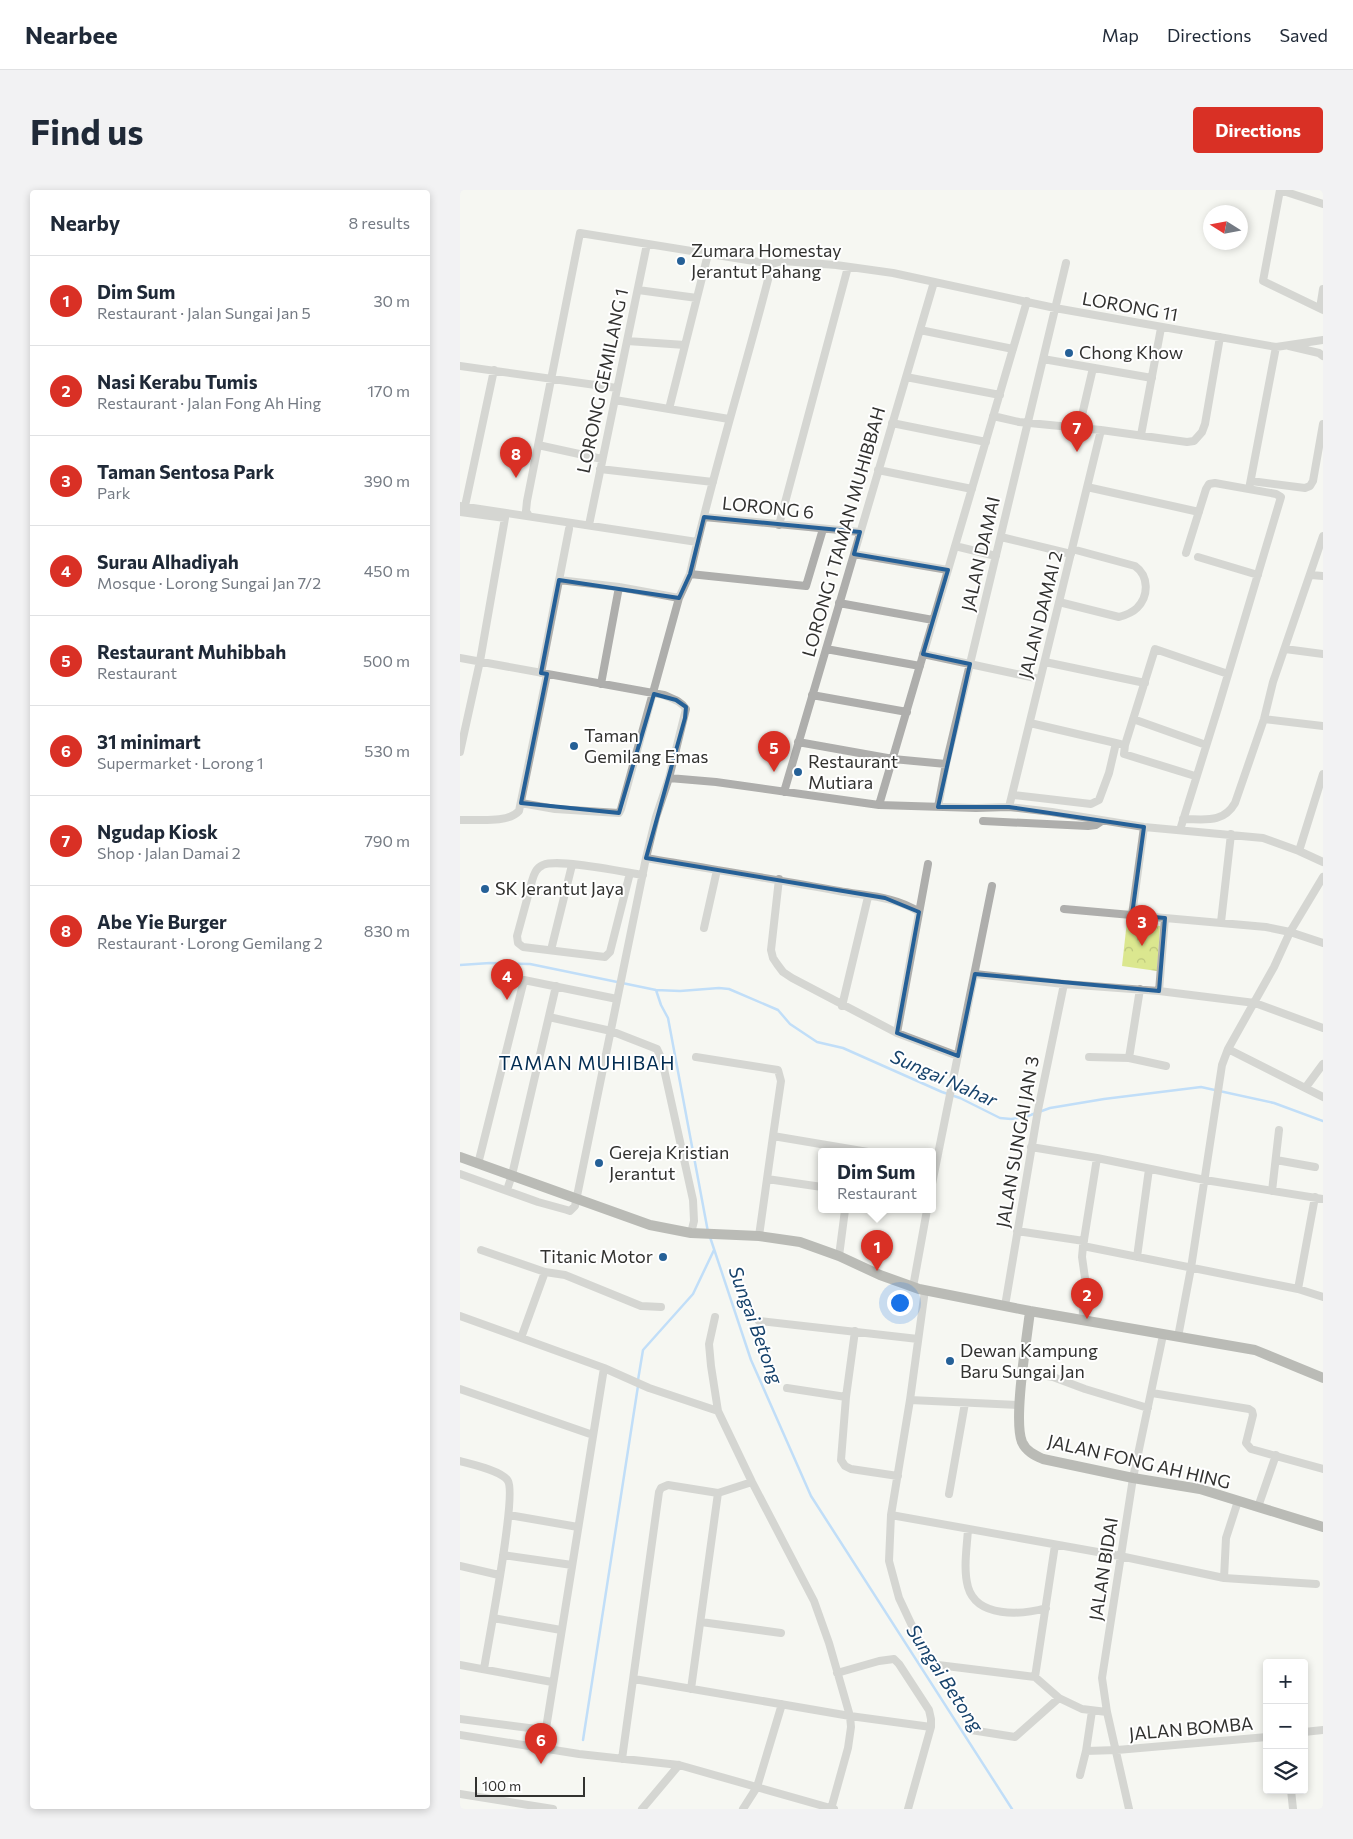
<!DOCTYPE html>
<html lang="en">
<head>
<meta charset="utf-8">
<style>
	body { margin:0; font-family:Commissioner,sans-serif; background:#f2f2f3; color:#1f2937 }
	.controls { position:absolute; right:15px; bottom:15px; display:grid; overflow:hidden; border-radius:5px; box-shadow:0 2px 8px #0003 }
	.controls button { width:45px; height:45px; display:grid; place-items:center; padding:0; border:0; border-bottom:1px solid #e0e1e3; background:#fff; color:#1f2937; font:25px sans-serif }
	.compass { position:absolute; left:743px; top:15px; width:45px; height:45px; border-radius:50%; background:#fff; box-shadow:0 2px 8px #0003; rotate:281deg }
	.scale { position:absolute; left:15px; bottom:12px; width:110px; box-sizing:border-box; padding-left:5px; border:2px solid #323230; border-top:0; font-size:14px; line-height:18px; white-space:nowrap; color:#323230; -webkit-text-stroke:4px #fff; paint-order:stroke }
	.you { position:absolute; left:439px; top:1112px; width:18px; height:18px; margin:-12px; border:4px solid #fff; border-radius:50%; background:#1a73e8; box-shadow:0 0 0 8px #1a73e833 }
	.badge { display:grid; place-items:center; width:32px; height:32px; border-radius:50%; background:#d93025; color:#fff; font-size:16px; font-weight:700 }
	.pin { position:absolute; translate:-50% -41px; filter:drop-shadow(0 1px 2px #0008) }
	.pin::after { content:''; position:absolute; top:26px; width:18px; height:15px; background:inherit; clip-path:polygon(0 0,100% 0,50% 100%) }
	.popup { position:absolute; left:358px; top:958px; width:118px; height:65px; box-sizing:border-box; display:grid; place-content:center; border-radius:5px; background:#fff; filter:drop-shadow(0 1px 4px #0005); font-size:16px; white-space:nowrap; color:#747a83 }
	.popup b { font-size:19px; color:#1f2937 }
	.popup::after { content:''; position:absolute; left:50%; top:100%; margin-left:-10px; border:10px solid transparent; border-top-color:#fff }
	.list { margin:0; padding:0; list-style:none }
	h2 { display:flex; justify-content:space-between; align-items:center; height:65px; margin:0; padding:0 20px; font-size:21px }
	h2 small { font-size:16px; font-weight:400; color:#747a83 }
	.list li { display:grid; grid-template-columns:32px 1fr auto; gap:15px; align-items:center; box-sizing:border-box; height:90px; padding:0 20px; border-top:1px solid #e0e1e3 }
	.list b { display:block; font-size:19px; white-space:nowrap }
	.list p { margin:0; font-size:16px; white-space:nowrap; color:#747a83 }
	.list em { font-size:16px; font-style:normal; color:#747a83 }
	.icon { flex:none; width:28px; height:28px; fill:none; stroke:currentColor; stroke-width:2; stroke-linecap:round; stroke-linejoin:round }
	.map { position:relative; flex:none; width:863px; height:1619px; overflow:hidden; border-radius:5px }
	header { display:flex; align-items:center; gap:30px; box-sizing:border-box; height:70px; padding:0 25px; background:#fff; border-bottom:1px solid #e0e1e3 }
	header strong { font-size:24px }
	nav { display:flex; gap:28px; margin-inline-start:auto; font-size:18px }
	.intro { display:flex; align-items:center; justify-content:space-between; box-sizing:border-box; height:120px; padding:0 30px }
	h1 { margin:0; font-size:35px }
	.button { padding:12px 22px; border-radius:5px; background:#d93025; color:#fff; font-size:18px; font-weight:700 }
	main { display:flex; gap:30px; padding:0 30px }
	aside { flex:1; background:#fff; border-radius:5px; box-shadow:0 2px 8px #0003 }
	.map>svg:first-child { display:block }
	.forest { fill:url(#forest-crowns) }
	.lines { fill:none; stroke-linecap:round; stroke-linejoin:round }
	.stream { stroke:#81bfff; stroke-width:2.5 }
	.minor { stroke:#aeaeac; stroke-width:8 }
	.major { stroke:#72726e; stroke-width:10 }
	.marked { fill:none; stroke:#256097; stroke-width:4; stroke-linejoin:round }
	.poi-dot { fill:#256097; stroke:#fff; stroke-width:2 }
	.labels { text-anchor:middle; stroke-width:4; stroke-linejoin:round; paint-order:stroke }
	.poi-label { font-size:18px; fill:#323230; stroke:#fff; text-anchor:start }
	.street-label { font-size:18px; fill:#323230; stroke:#fff }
	.neighbourhood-label { font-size:19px; letter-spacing:1px; fill:#022c51; stroke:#fff }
	.water-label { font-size:19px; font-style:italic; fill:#16426b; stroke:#fff }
</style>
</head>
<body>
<header>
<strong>Nearbee</strong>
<nav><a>Map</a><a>Directions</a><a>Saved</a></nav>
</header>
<div class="intro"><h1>Find us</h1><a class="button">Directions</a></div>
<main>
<aside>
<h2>Nearby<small>8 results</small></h2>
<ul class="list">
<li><span class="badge">1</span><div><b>Dim Sum</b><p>Restaurant · Jalan Sungai Jan 5</p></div><em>30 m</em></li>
<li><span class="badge">2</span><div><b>Nasi Kerabu Tumis</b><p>Restaurant · Jalan Fong Ah Hing</p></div><em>170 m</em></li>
<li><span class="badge">3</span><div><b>Taman Sentosa Park</b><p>Park</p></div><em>390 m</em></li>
<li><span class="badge">4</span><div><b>Surau Alhadiyah</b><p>Mosque · Lorong Sungai Jan 7/2</p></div><em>450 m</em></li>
<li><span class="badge">5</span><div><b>Restaurant Muhibbah</b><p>Restaurant</p></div><em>500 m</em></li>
<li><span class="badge">6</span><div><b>31 minimart</b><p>Supermarket · Lorong 1</p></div><em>530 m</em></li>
<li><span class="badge">7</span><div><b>Ngudap Kiosk</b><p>Shop · Jalan Damai 2</p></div><em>790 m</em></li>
<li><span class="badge">8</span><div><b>Abe Yie Burger</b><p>Restaurant · Lorong Gemilang 2</p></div><em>830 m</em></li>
</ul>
</aside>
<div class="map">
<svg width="863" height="1619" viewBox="0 0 863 1619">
	<defs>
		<pattern id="forest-crowns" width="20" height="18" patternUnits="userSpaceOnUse" patternTransform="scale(1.25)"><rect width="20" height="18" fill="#dbe78f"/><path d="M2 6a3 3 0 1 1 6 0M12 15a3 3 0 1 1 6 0" fill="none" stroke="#bcc77c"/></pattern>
	</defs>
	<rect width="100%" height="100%" fill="#f6f7f2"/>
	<path class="forest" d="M667 731 700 736 697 781 662 776Z"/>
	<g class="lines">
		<path class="stream" d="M0 775 30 773 70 774 196 800 220 801 259 798 269 799 318 820 330 834 357 852 383 858 482 902 500 908 540 928 551 929 565 927 590 918 644 909 741 897 814 913 863 931
			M196 800 201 815 208 828 248 1042
			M250 1047 291 1170 351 1306 552 1619
			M178 1190 183 1160 233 1104 254 1060
			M123 1550 178 1196"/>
		<path class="minor" d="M820 0 803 91 863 120
			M820 0 863 14
			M178 100 237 108
			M860 118 863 99
			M460 140 553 159
			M167 151 225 155
			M829 156 859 163 863 166
			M583 169 692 188
			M0 176 157 198
			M446 187 540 205
			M155 210 269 229
			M209 219 248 64
			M533 226 559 232 641 240 727 252 734 251 742 242 745 234 760 147
			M432 233 526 252
			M619 238 633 178
			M681 245 701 138
			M78 255 142 269
			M140 279 253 292
			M418 280 512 299
			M791 291 845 298 850 296 853 291 863 234
			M627 297 739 322
			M789 299 816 157
			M0 316 237 352
			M5 316 34 180
			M0 322 45 328 20 471 0 562
			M69 326 66 321 67 311 120 43 312 74
			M244 327 400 342
			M129 335 187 54
			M319 335 388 77
			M541 347 611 364
			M495 356 536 366
			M394 364 488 380
			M738 367 798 385
			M230 384 346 396 363 339
			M851 385 863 386
			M99 390 159 397 219 408
			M599 412 659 427C666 425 672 423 677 418 689 406 689 386 675 376L612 359
			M379 413 473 430
			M366 459 460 476
			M825 459 863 464
			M463 464 580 489
			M0 468 204 505C213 509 221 511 226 519L209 588
			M585 472 685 493
			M81 483 109 339
			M141 494 159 397
			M352 505 447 522
			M673 529 746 555
			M804 529 863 536
			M570 533 660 554
			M338 552 433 569 486 574
			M735 586 664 564 665 555 695 459 768 484
			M324 602 474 92
			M553 605 631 614 639 610 649 583 656 553
			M61 613 95 619 159 623 161 619 219 408 230 384C253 280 286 178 312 74L322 71 376 75 433 83 595 118 816 157 863 150
			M419 615 567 111
			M478 617 486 574 606 73
			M549 617 641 240
			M723 629C744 629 763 634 775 613L804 529 813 492 863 346
			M0 630C16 629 47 634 59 621L87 484
			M523 631 628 636 636 635 642 631
			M720 640 758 518 821 307 816 304 755 293 749 294 746 299 726 363
			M839 661 863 584
			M186 668C250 679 314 689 379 701 406 706 435 706 459 722
			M170 683 150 762 145 767 63 757 58 753 57 746 72 691C74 684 76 678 83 675 98 668 163 682 183 685
			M319 689 311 760 313 768 317 774 323 782 332 788 437 843 498 866
			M604 719 806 737 830 742 863 753
			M672 725 684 637
			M761 732 771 644
			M244 738 257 680
			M91 760 112 675
			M515 784 604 794 699 801 795 813 863 838
			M680 799 669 868 706 876
			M699 801 705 728
			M382 816 408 707
			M89 827 151 841 197 859 202 870 233 1010 234 1031 231 1043
			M437 843 468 674
			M768 859 863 907
			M236 867 318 880 321 891 313 946 408 962
			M629 867 669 868
			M846 897 863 874
			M571 957 637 968 745 990 863 1009
			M816 970 855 977
			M18 974 64 790 157 809
			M0 984 78 1012 107 1020 110 1021 115 1016 186 668 196 627 209 588 256 592 419 615 516 618 549 617 592 622 684 637 803 648 839 661 863 672
			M307 989 362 997
			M472 994 532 696
			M47 1000 52 985 96 796
			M812 1001 819 940
			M557 1041 624 1051
			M299 1046 313 946
			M623 1056 838 1099 863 1107
			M21 1060 85 1082
			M379 1066 385 1020
			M677 1067 689 979
			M453 1097 467 1020
			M838 1099 855 1007
			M465 1100 450 1210 431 1325 429 1371 439 1408 470 1474 575 1487 599 1508
			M545 1116 578 920 604 794
			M0 1126 144 1178 189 1198 258 1221
			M255 1127 249 1154 251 1176 258 1221 292 1292 354 1411 369 1453 390 1526 391 1537 388 1558 371 1619
			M299 1131 458 1149
			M622 1131 626 1095 622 1067 623 1056 637 968
			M395 1141 386 1207 381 1270 385 1276 391 1279 438 1286
			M718 1147 731 1078 762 875 768 859 814 777 830 742 863 687
			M61 1148 85 1082 105 1085 181 1116 201 1117
			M563 1182 593 1187 625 1199 688 1218
			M327 1198 386 1207
			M0 1199 133 1245
			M692 1203 789 1219 792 1221 793 1225 786 1253 791 1259 863 1279
			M450 1210 560 1215
			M0 1271C11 1274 43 1281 48 1291 57 1306 28 1453 24 1479
			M489 1304 505 1213
			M798 1317 816 1265
			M49 1325 118 1337
			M431 1325 660 1366 764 1388 856 1394
			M508 1339C507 1357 503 1379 508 1397 517 1428 561 1425 586 1418
			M43 1365 112 1375
			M0 1376 39 1385
			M764 1388 766 1348 778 1311
			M33 1428 101 1440
			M241 1432 321 1443
			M0 1475 92 1492
			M377 1483 419 1471 434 1469 439 1474 469 1520 471 1529V1537L448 1619
			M575 1487 595 1355
			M174 1489 390 1526 471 1537
			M231 1499 258 1303
			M632 1521 626 1561 657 1560 807 1547
			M0 1529 84 1540
			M511 1540 555 1547 599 1508 622 1519 647 1522
			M844 1542 863 1540
			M0 1545 119 1564 219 1575 374 1619
			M83 1557 144 1178
			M162 1569 199 1302 201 1298 208 1295 258 1303 292 1292
			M620 1585 626 1561
			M831 1600 833 1619
			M0 1604 93 1619
			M182 1619 219 1575
			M283 1619 297 1597 322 1514
			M669 1619 647 1522 642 1488 673 1288 703 1145"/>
		<path class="major" d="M0 967 190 1035 231 1043 299 1046 340 1052 379 1066 420 1085 459 1099 570 1121 795 1160 863 1188
			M570 1121C567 1148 553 1230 562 1252 566 1261 574 1265 583 1269L673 1288 740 1299 863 1337"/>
	</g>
	<path d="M0 0H863V1619H0ZM244 327 400 342 394 364 488 380 463 464 510 474 478 617H549L684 637 672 725 705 728 699 801 515 784 498 866 437 843 459 722 425 708 186 668 225 528 226 517 216 510 194 504 159 623 61 613 87 484 81 483 99 390 219 408 230 384Z" fill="#f6f7f2" fill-opacity=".55" fill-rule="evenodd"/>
	<path class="marked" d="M244 327 400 342 394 364 488 380 463 464 510 474 478 617H549L684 637 672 725 705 728 699 801 515 784 498 866 437 843 459 722 425 708 186 668 225 528 226 517 216 510 194 504 159 623 61 613 87 484 81 483 99 390 219 408 230 384Z"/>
	<g class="poi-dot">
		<circle cx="221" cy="71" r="5"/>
		<circle cx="609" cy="163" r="5"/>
		<circle cx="114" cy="556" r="5"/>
		<circle cx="338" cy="582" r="5"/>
		<circle cx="25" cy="699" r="5"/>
		<circle cx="139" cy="973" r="5"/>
		<circle cx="203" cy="1067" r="5"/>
		<circle cx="490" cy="1171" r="5"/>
	</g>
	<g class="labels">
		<g class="poi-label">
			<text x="231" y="67">Zumara Homestay<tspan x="231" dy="21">Jerantut Pahang</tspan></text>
			<text x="619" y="169">Chong Khow</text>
			<text x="124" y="552">Taman<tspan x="124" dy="21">Gemilang Emas</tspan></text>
			<text x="348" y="578">Restaurant<tspan x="348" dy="21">Mutiara</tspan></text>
			<text x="35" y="705">SK Jerantut Jaya</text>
			<text x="149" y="969">Gereja Kristian<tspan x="149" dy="21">Jerantut</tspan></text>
			<text x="193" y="1073" text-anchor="end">Titanic Motor</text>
			<text x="500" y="1167">Dewan Kampung<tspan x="500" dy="21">Baru Sungai Jan</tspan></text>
		</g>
		<g class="street-label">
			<text transform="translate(670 117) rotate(10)" y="6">LORONG 11</text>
			<text transform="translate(143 191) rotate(-78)" y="6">LORONG GEMILANG 1</text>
			<text transform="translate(308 318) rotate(6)" y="6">LORONG 6</text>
			<text transform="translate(384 342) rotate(-74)" y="6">LORONG 1 TAMAN MUHIBBAH</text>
			<text transform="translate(521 364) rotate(-77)" y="6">JALAN DAMAI</text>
			<text transform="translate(581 425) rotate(-76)" y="6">JALAN DAMAI 2</text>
			<text transform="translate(558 952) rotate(-80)" y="6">JALAN SUNGAI JAN 3</text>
			<text transform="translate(679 1272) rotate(13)" y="6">JALAN FONG AH HING</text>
			<text transform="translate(644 1379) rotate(-81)" y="6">JALAN BIDAI</text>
			<text transform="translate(731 1539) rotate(-5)" y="6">JALAN BOMBA</text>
		</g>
		<g class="neighbourhood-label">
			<text x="127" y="880">TAMAN MUHIBAH</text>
		</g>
		<g class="water-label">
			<text transform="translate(484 888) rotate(24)" y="7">Sungai Nahar</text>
			<text transform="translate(296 1135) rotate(70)" y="7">Sungai Betong</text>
			<text transform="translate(485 1488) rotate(57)" y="7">Sungai Betong</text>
		</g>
	</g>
</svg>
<div class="controls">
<button>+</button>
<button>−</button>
<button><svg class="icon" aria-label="layers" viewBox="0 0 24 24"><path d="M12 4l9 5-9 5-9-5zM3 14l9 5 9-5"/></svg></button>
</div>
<svg class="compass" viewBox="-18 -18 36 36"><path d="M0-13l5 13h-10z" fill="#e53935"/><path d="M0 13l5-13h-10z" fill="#747a83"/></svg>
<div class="scale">100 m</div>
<div class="you"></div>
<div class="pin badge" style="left:417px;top:1081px">1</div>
<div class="popup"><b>Dim Sum</b>Restaurant</div>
<div class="pin badge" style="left:627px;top:1129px">2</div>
<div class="pin badge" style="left:682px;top:756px">3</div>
<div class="pin badge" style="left:47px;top:810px">4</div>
<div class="pin badge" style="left:314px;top:582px">5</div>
<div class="pin badge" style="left:81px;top:1574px">6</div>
<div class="pin badge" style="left:617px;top:262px">7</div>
<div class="pin badge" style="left:56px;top:288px">8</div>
</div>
</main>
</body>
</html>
